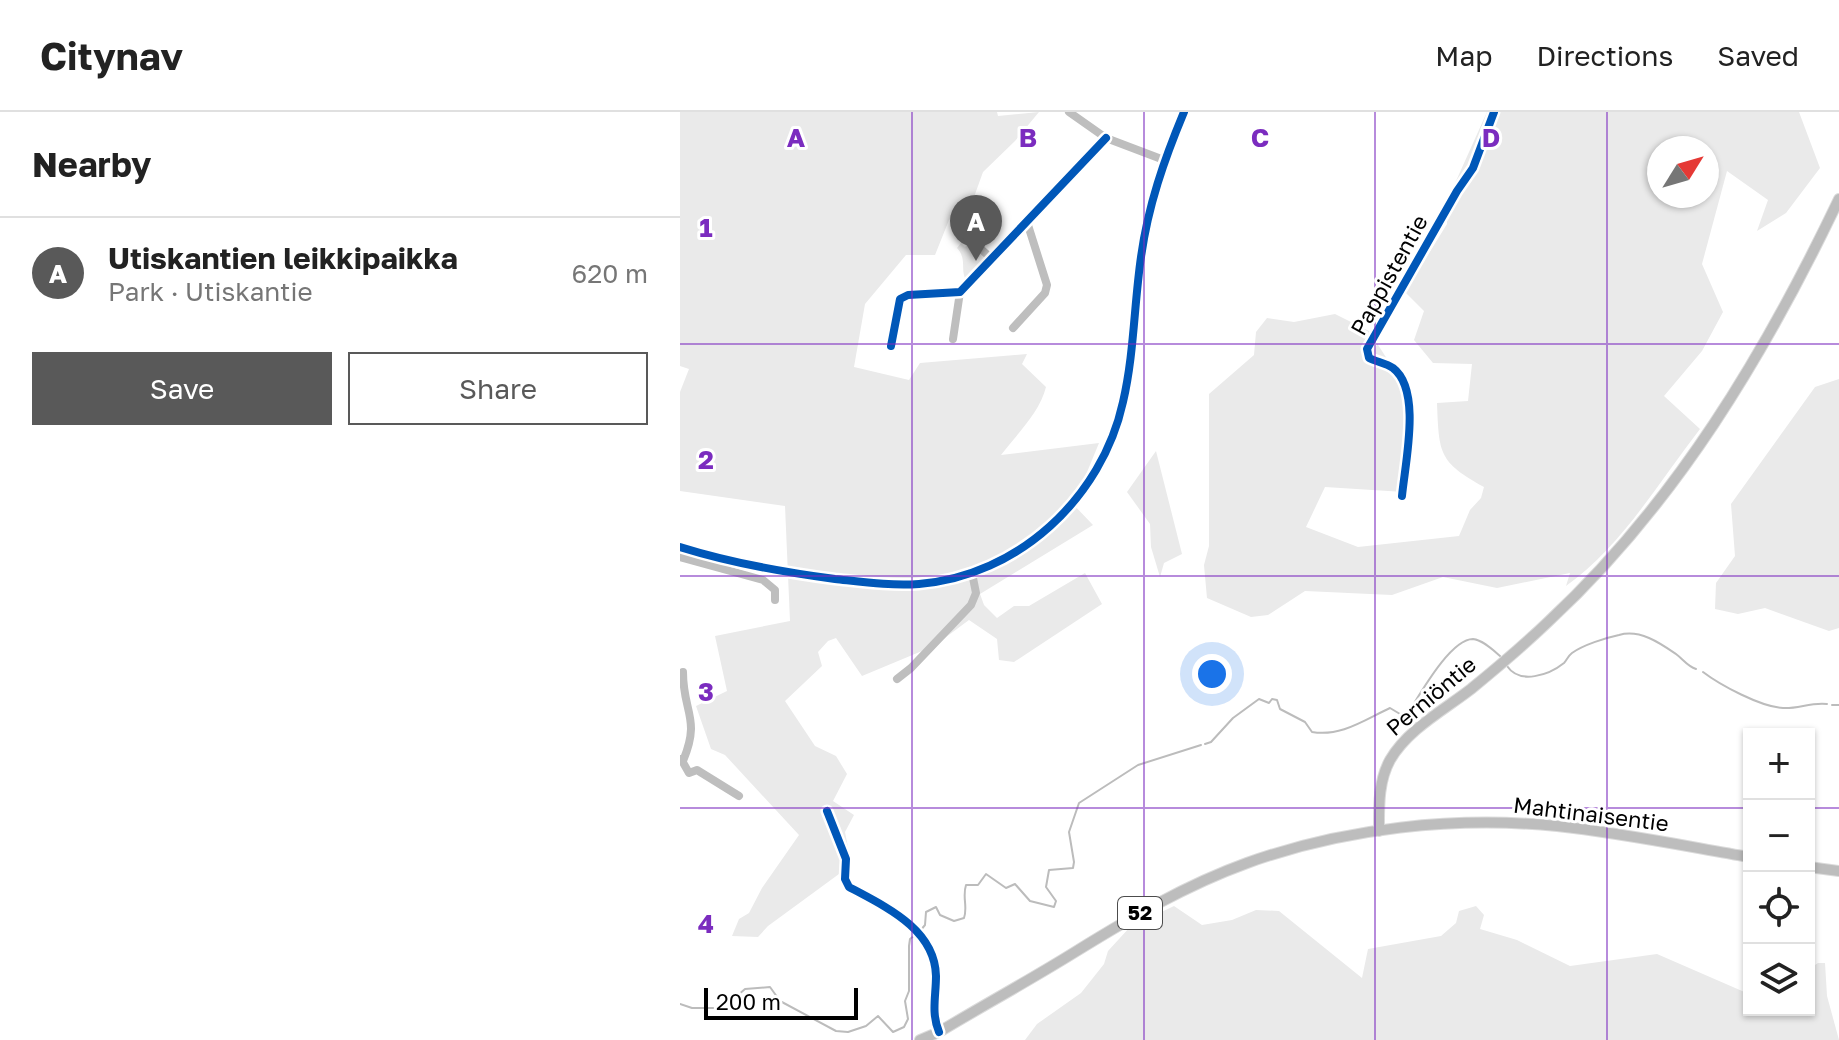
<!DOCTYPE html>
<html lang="en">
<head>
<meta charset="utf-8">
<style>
	body { margin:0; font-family:"Golos Text",sans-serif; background:#f2f2f2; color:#222 }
	.controls { position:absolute; right:24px; bottom:24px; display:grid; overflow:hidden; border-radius:0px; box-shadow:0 2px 6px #0004 }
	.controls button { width:72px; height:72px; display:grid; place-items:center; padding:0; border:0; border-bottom:2px solid #e0e0e0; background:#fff; color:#222; font:40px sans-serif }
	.compass { position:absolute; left:967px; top:24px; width:72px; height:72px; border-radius:50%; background:#fff; box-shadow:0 2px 6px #0004; rotate:53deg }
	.scale { position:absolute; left:24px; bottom:20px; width:154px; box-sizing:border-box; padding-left:8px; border:4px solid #000; border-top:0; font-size:22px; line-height:28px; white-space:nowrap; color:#000; -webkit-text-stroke:6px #fff; paint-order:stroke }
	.you { position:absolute; left:532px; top:562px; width:28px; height:28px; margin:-20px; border:6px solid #fff; border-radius:50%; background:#1a73e8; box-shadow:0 0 0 12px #1a73e833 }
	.badge { display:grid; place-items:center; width:52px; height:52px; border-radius:50%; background:#595959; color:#fff; font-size:26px; font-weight:700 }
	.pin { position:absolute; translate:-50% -66px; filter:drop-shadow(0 2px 4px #0008) }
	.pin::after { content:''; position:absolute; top:42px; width:28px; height:24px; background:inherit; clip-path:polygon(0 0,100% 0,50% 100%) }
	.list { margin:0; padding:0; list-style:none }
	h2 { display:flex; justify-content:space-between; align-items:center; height:104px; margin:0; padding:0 32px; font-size:34px }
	h2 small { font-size:26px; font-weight:400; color:#767676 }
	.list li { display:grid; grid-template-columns:52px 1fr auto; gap:24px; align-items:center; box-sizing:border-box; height:112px; padding:0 32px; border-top:2px solid #e0e0e0 }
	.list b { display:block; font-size:30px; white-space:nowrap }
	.list p { margin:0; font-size:26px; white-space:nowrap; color:#767676 }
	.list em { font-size:26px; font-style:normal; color:#767676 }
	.actions { display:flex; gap:16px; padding:24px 32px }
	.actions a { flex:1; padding:18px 0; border:2px solid #595959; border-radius:0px; text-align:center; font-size:28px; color:#595959 }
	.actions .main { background:#595959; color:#fff }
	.icon { flex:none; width:44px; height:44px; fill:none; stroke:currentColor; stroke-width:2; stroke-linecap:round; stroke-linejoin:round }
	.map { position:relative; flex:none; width:1159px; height:928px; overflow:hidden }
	header { display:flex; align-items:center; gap:48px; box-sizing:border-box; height:112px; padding:0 40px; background:#fff; border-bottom:2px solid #e0e0e0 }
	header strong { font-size:38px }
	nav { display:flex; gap:44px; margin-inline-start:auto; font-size:28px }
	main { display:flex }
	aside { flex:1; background:#fff }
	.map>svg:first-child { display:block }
	.green { fill:#eaeaea; fill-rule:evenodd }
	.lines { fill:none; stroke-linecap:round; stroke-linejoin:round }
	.stream { stroke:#bcbcbc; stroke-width:2 }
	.major-casing { stroke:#dbdbdb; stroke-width:12 }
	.minor { stroke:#bebebe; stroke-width:8 }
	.major { stroke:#bdbdbd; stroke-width:10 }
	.cycleway-casing { stroke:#fff; stroke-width:13 }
	.cycleway { stroke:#0057b8; stroke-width:8 }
	.grid { fill:none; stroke:#7b2cbf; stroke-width:2; stroke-opacity:0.55 }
	.labels { text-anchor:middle; stroke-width:6; stroke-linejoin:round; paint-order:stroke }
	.shield { fill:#fff; stroke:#4c4c4c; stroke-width:2 }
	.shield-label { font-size:20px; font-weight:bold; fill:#000 }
	.street-label { font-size:22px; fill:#000; stroke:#fff }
	.grid-label { font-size:26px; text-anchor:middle; font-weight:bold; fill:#7b2cbf; stroke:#fff; stroke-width:6; stroke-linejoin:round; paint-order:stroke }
</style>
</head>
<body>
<header>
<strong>Citynav</strong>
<nav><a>Map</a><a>Directions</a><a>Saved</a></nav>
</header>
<main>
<aside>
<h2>Nearby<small></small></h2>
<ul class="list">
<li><span class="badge">A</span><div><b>Utiskantien leikkipaikka</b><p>Park · Utiskantie</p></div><em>620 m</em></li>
</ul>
<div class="actions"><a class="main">Save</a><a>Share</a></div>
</aside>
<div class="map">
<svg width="1159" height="928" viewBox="0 0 1159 928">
	<rect width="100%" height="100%" fill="#fff"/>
	<path class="green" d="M0 0H317L318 4 359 0 335 29 303 60 294 85 269 108 255 143H226L185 192 174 255 229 268 240 251 347 242 342 252 366 275C360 300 337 322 321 343L419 331 405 365 391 390 413 413 300 482 304 493 317 506 334 494H349L405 461 422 492 334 550 319 548 317 527 289 508 254 534 182 564 156 526 148 529 138 540 142 554 105 589 135 634 156 644 167 662 153 689 174 703 165 720 169 740 159 762 88 814 78 825 52 824 59 807 69 801 82 776 119 723 45 643 31 637 16 594 47 579 35 524 110 509 105 394 0 379V280L9 257 0 254Z
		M807 0H1119L1140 56 1106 101 1077 119 1088 88 1047 59 1022 152 1043 200 1022 239 984 284 1020 317C978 371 942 434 886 474L890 461 817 476 763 465 712 483 625 479 588 503 571 505 527 486 524 453 529 434V282L574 243 576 220 587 206 614 210 655 202 689 219 735 290 724 380 645 375 626 415 678 435 779 424 790 398 801 386 804 375C759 350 759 342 757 291L788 289 792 252 753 251 734 228 744 199 725 180 767 112V89ZM979 36H1027V84H979Z
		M290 130 309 148 287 170C279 158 288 148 277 136L281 131 285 135Z
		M1159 267V516L1149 519 1085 496 1058 502 1035 497 1036 471 1055 444 1051 392 1135 275Z
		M476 339 502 442 484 451 480 465 471 435 470 412 447 380Z
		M494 794 522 813 552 808 576 798 599 799 682 866 688 837 761 824 776 811 779 799 796 794 804 803 800 817 837 828 890 854 977 842 1069 882V898H1129V857L1138 851H1145L1147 884 1159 928H345L357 912 401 881 424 852 428 839 450 815Z"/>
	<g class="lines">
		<path class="stream" d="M827 554C840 573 869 563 884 551 887 548 888 544 892 541 903 533 925 526 939 523 960 517 980 531 996 542 1004 548 1007 554 1016 557
			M1023 560C1040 573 1081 595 1103 596 1118 597 1131 590 1147 592
			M1152 593H1159
			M525 632 531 630 553 606 579 587 589 591 592 587 597 588 600 597 625 610 632 620C661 625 684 608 710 596L720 602 728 601C739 584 770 527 793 527 803 528 813 538 820 544
			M240 819 245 813 246 800 256 795 260 803 274 809 284 806C288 795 282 785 286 773H298L306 762 326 776 335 772 350 789 374 795 376 789 366 775 369 758 393 756 394 750 389 720 399 691 458 653 521 633
			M0 892 12 896H43L65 877 90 875 100 889 156 919 168 920 186 914 198 904 213 920 224 915 228 907 225 889 229 879V834L230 827 235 823"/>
		<defs>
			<path id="major" d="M699 719C699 695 698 670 710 648 728 617 764 598 791 577 818 555 844 533 869 509 996 391 1085 242 1159 87
				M1129 755 1159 759
				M240 928 259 920C304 893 350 868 395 840 450 806 506 773 567 751 664 716 775 704 877 714 942 721 1005 734 1069 745"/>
		</defs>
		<use href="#major" class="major-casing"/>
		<path class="minor" d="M389 0 426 26 484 48
			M291 128 312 147
			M333 216 365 181 367 173 347 110
			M273 227 280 180
			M211 234 220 187 228 183 280 180 426 26
			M722 384C725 351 742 278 713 256 706 251 697 250 689 246L687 237 777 79 793 56 814 0
			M0 445 83 468 95 478V488
			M47 450C129 465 211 483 292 461L296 481 291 493 231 556 217 567
			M1 647 9 661 17 658 59 684
			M3 649C21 606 3 601 3 560
			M147 699 166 747 165 767 169 775C206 795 255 817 256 864 256 884 251 901 259 920"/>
		<use href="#major" class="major"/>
		<defs>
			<path id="cycleway" d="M211 234 220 187 228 183 280 180 426 26
				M722 384C725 351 742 278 713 256 706 251 697 250 689 246L687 237 777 79 793 56 814 0
				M0 435C51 451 102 460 155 467 183 470 211 474 239 472 338 464 422 386 443 290 454 243 454 193 461 145 468 94 484 48 504 0
				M147 699 166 747 165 767 169 775C206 795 255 817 256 864 256 884 251 901 259 920"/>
		</defs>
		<use href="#cycleway" class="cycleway-casing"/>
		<use href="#cycleway" class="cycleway"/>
	</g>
	<path class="grid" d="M232 0V928M464 0V928M695 0V928M927 0V928M0 232H1159M0 464H1159M0 696H1069M1129 696H1159"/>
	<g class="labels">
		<rect class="shield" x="438" y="785" width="44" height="32" rx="6"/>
		<g class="shield-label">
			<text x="460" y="808">52</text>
		</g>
		<g class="street-label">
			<text transform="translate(709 163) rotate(-61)" y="8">Pappistentie</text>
			<text transform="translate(751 584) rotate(-40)" y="8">Perniöntie</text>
			<text transform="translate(911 702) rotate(7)" y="8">Mahtinaisentie</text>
		</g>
	</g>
	<g class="grid-label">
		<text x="116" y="35">A</text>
		<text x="348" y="35">B</text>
		<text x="580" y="35">C</text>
		<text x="811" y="35">D</text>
		<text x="26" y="125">1</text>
		<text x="26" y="357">2</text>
		<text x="26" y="589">3</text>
		<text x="26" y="821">4</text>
	</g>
</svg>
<div class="controls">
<button>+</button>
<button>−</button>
<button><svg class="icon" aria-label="locate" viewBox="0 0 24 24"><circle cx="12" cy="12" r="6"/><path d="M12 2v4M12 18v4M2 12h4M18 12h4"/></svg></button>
<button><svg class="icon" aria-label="layers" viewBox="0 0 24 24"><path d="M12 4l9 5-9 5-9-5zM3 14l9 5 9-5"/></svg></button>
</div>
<svg class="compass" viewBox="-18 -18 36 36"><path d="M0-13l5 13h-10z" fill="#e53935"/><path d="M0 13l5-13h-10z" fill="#767676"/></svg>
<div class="scale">200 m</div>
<div class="you"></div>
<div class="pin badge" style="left:296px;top:149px">A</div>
</div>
</main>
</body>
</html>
